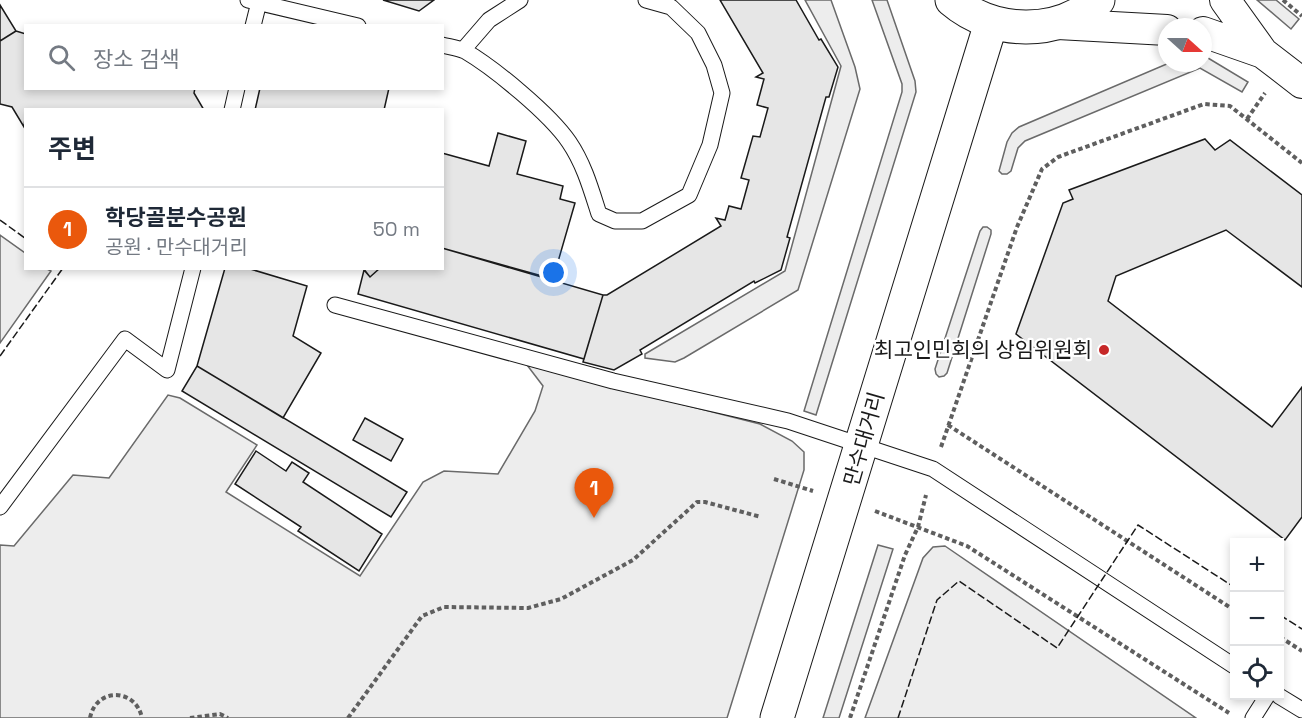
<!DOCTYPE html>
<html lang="ko">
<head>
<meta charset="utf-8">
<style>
	body { margin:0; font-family:"Space Grotesk","Noto Sans KR",sans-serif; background:#f2f2f3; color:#1f2937 }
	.controls { position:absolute; right:18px; bottom:18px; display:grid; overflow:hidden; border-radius:0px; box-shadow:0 3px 9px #0003 }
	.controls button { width:54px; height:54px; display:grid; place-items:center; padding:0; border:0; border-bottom:2px solid #e0e1e3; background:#fff; color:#1f2937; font:30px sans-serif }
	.compass { position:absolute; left:1158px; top:18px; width:54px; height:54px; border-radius:50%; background:#fff; box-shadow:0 3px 9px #0003; rotate:111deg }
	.you { position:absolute; left:554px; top:273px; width:21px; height:21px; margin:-15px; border:4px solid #fff; border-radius:50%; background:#1a73e8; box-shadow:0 0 0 9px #1a73e833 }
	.badge { display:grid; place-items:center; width:39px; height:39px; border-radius:50%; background:#ea580c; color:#fff; font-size:20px; font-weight:700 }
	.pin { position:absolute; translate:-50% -50px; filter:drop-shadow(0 2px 3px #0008) }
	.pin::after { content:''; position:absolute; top:32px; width:21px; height:18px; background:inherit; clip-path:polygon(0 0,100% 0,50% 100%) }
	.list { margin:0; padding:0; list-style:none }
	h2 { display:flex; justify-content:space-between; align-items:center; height:78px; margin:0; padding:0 24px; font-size:26px }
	h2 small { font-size:20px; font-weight:400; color:#747a83 }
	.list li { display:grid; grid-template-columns:39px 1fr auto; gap:18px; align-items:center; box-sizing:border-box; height:84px; padding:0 24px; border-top:2px solid #e0e1e3 }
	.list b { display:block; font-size:22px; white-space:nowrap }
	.list p { margin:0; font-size:20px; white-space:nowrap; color:#747a83 }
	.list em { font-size:20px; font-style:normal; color:#747a83 }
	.icon { flex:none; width:33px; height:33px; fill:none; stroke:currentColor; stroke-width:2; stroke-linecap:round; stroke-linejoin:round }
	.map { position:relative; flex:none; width:1302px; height:718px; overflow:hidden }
	.search { position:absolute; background:#fff; box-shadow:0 3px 9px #0003; left:24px; top:24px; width:420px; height:66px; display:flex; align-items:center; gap:15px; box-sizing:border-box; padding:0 21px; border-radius:0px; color:#747a83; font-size:22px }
	.panel { position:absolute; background:#fff; box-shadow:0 3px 9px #0003; left:24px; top:108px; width:420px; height:162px; border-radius:0px }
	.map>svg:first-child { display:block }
	.built { fill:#ededed; stroke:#6a6a6a; stroke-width:1.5 }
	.building { fill:#e6e6e6; stroke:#1a1a1a; stroke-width:1.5 }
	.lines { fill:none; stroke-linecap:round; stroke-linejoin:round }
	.service-casing { stroke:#1a1a1a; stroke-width:17 }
	.minor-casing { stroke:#1a1a1a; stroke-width:32 }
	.primary-casing { stroke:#1a1a1a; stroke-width:35 }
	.path { stroke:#5f5f5f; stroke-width:4; stroke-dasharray:4.5 3; stroke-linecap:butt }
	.service { stroke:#fff; stroke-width:15 }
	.minor { stroke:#fff; stroke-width:30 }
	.primary { stroke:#fff; stroke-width:33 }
	.fence { stroke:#1a1a1a; stroke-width:1.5; stroke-dasharray:8 3; stroke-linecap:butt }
	.poi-dot { fill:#c62828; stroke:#fff; stroke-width:2 }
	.labels { text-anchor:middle; stroke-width:4.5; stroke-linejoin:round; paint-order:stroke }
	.poi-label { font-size:21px; fill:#1a1a1a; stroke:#fff; text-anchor:end }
	.street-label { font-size:21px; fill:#1a1a1a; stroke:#fff }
</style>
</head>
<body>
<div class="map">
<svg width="1302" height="718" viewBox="0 0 1302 718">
	<rect width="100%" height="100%" fill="#fff"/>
	<path class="built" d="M805 0H831L855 67 860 89 798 290 684 358 675 362 645 358V354L785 271 841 66Z
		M872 0H887L915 81 916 92 816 415 804 411 902 92V84Z
		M1257 0H1276L1299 19 1291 29Z
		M1203 55 1248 82 1242 92 1200 68 1025 141 1018 148 1011 171 1007 174H1002L999 171 1007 142 1012 133 1019 127 1169 63H1203Z
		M983 227H987L991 230V234L947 373 944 376 939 377 936 374 935 369 980 231Z
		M0 235 25 253 26 268 47 269 51 271 0 343Z
		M527 365 760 424 792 441 804 452V470L727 718H0V545L14 546 73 475 109 478 168 395 180 398 257 445 226 492 360 576 423 482 444 471 498 474 535 411 543 386Z
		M878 545 893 549 839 718H823Z
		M945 546 1196 718H865L923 558 933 547Z"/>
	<path class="building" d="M383 0H434L419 11Z
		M720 0H796L819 40 821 39 838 67 829 97H826L787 237 790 238 781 270 755 283 754 281 640 350 642 354 614 370 583 362 603 295H607L721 226 716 218 725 220 729 206 741 209 749 180 741 178 753 136 760 137 768 108 757 105 764 79 756 77 763 73Z
		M0 5 16 31 0 41Z
		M16 31 26 34V88H195L194 93 204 110H26L24 127 12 107 0 104V41Z
		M260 88H389L384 110H255Z
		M498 133 526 141 517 174 563 186 560 199 575 203 553 279 442 248V153L489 166Z
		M1205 139 1215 150 1230 140 1302 195V287L1226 230 1116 276 1108 301 1272 427 1302 387V517L1285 540 1016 334 1063 203 1073 199 1069 190Z
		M442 248 603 295 584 359 358 294 364 270 370 277 380 268H442Z
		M225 268H247L307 286 293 336 321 353 283 418 197 366Z
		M363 268H380L370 277Z
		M197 366 407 492 391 517 182 391Z
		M365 418 403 439 391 461 353 440Z
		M256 451 286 471 292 462 309 473 303 482 382 534 359 571 298 531 301 527 235 484Z"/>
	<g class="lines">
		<defs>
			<path id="service" d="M248 0 358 26
				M253 26 259 2
				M442 45C450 47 458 48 465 51 494 68 550 114 569 142 584 164 591 189 599 214L615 221H642L689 195 710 145 722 93 714 65 698 33 671 7 646 0
				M463 50 489 20 520 0
				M232 110 237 88
				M335 305 613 381 788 421 933 469 1234 666
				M0 507 125 339 167 370 193 268
				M1279 696 1302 710
				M1253 718 1267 696"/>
			<path id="minor" d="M1225 0 1263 53 1302 83
				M1058 24 1167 30
				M1203 32 1263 53"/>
			<path id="primary" d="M952 0C993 35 1058 37 1098 0
				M777 718 991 23"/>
		</defs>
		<use href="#service" class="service-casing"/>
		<use href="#minor" class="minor-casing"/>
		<use href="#primary" class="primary-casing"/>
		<path class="path" d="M1283 0 1302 16
			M1247 119 1265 93
			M948 425 1234 610
			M941 447 1017 227 1042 169 1058 157 1204 104 1230 106 1302 163
			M774 479 813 491
			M875 511 967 546 1229 713
			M1280 637 1302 651
			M90 718C96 687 136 688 142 718
			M190 718 220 714 228 718
			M348 718 422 616 444 607 528 608 561 599 633 560 697 502H705L761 517
			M850 718 905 555 918 527 926 495"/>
		<use href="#service" class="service"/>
		<use href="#minor" class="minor"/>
		<use href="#primary" class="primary"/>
		<path class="fence" d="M0 220 26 239
			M0 356 63 268
			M1280 615 1302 629
			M898 718 937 600 959 581 1057 648 1138 525 1234 587"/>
	</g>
	<circle class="poi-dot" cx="1104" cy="350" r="6"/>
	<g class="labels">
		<g class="poi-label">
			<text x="1092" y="357">최고인민회의 상임위원회</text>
		</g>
		<g class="street-label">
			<text transform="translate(864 439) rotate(-74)" y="7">만수대거리</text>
		</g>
	</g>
</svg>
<div class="controls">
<button>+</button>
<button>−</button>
<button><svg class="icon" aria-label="locate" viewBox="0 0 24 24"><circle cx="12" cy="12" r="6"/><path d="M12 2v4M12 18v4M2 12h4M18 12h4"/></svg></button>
</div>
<svg class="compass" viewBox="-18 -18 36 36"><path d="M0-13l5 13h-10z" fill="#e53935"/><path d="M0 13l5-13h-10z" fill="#747a83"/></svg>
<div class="you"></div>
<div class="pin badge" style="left:594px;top:518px">1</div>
<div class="search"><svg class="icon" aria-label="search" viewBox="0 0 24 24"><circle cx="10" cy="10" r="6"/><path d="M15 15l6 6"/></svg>장소 검색</div>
<section class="panel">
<h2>주변<small></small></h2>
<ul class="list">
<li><span class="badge">1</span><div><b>학당골분수공원</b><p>공원 · 만수대거리</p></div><em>50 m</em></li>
</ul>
</section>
</div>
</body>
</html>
